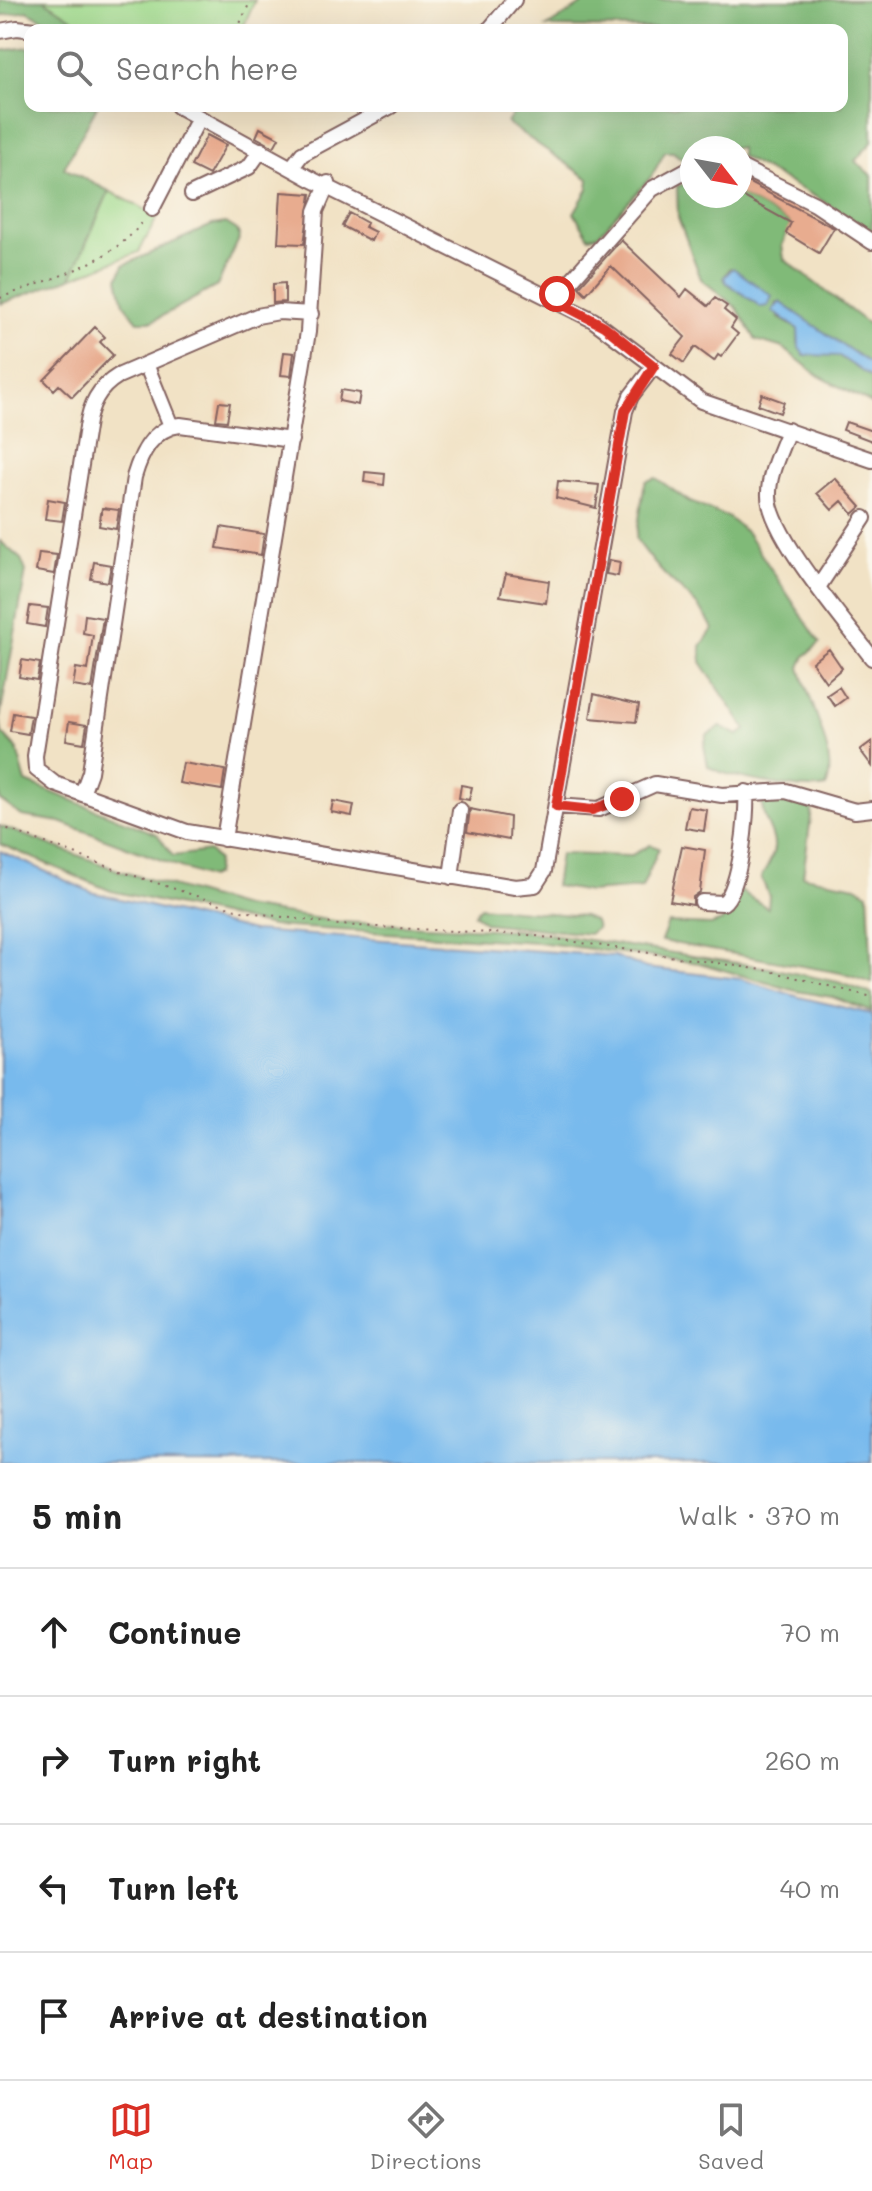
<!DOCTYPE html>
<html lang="en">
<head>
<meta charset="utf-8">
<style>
	body { margin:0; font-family:Mali,sans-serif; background:#f6f6f6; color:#222 }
	.compass { position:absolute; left:680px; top:136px; width:72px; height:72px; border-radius:50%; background:#fff; box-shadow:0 8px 32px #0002; rotate:121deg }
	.stop { position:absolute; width:24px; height:24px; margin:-18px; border:6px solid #d93025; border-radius:50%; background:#fff }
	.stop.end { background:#d93025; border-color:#fff; box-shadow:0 2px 8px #0008 }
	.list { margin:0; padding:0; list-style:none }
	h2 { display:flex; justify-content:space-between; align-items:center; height:104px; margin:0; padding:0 32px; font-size:34px }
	h2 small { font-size:26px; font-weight:400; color:#767676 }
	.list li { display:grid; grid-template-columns:52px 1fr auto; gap:24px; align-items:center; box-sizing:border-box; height:128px; padding:0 32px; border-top:2px solid #e0e0e0 }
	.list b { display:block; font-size:30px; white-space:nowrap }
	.list em { font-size:26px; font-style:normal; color:#767676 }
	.icon { flex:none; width:44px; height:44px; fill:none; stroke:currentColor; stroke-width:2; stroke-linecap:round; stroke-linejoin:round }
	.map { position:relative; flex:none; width:872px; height:1463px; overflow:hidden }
	.search { position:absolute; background:#fff; box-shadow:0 8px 32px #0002; left:24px; right:24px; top:24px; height:88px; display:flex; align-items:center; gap:20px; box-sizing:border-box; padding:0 28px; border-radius:16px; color:#767676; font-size:30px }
	.sheet { height:616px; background:#fff }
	nav { display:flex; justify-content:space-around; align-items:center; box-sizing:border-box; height:112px; border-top:2px solid #e0e0e0; background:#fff; font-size:22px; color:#767676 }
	nav a { display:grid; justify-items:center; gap:4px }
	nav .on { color:#d93025 }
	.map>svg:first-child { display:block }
	.green { fill:#a0da8d; stroke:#757c5c; stroke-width:2 }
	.forest { fill:#80ba78; stroke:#656c52; stroke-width:2; fill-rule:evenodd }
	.water { fill:#78baed; stroke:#616c8c; stroke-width:2 }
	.building { fill:#e8ac8f }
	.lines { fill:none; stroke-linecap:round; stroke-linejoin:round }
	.minor-casing { stroke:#846361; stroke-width:18 }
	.path { stroke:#846361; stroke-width:2; stroke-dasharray:2 6; stroke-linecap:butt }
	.minor { stroke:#fff; stroke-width:14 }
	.route { stroke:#d93025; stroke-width:10 }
</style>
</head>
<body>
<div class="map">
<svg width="872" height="1463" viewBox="0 0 872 1463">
	<rect width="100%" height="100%" fill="#fbf7ec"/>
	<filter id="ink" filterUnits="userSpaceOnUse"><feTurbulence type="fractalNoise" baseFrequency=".0125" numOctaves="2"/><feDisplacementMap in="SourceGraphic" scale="16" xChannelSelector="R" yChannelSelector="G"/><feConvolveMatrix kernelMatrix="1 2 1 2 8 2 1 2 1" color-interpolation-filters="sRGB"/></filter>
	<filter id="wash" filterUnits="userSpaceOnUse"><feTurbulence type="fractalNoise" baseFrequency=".006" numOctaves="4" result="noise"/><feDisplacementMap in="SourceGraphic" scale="32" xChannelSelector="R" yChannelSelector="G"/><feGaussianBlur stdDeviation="1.8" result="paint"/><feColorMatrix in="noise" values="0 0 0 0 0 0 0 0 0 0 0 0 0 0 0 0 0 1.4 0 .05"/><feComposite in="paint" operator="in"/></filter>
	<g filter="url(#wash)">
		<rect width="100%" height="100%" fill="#f1e2c5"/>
		<path class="green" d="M41 0H255L242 30H90Z
			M109 191 158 216 139 252 71 278Z"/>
		<path class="forest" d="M0 0H44L90 30H64L27 11 0 16Z
			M589 0H872V142L855 161 872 176V233L818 198 740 156V148H692V157L683 160 673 152H665L651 177 598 235 589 237 574 213 588 189 589 179 507 123 518 106H842V30L547 27Z
			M30 47V106H97L64 168 109 191 71 278 0 304V51Z
			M687 183 692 185V196L740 195 791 223 782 245 784 259 872 327V365L780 302 776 303 779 318 798 329V343L839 356 872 378V404L819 376 783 348 756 340 737 308 701 279 678 217 677 186ZM730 268 772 296 761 307 726 282 724 277Z
			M226 223 237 230 240 237 217 286 153 321H138L124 304 118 278 124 265 212 225Z
			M656 478 690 502 728 517 747 533 820 643 805 656 800 667C807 697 840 759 826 787 808 792 722 777 708 766L704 745 707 735 721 727 738 735 746 730 701 662V646L713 629C702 605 683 593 665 575 654 564 645 551 636 539L644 487 646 481Z
			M0 541 21 559 26 571 0 718Z
			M0 719 2 733 17 749 26 782 157 834 173 856 209 851 217 860 215 875 209 878 60 822 22 816 0 800Z
			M762 796 813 802 803 876 856 886 868 893 872 983 841 973 661 941 668 923 711 925 722 921 740 891 768 908 769 896 761 877C791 834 760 834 762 796Z
			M0 826 120 871 243 907 340 922 513 930 557 935 770 968 838 982 872 994V1012L832 997 796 991 699 963 537 942 271 926 111 891 0 844Z
			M650 845 659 848 642 888 589 892 555 886 560 854 630 856Z
			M480 907 584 916 595 921 597 928 589 934 486 923 474 914Z"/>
		<path class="water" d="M733 268 772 296 768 306 761 307 726 282 724 277Z
			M780 302 872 365V378L839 356 804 355 799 348 798 329 772 311Z
			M0 851 91 892 253 931 614 956 646 968 741 979 799 997 872 1014V1463H0Z"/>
		<g id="blocks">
			<path class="building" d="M260 128 279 138 274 147 256 137Z
				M207 135 226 145 209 175 191 166Z
				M740 178 834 228 819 253 786 233 791 223 740 195Z
				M281 192 311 194 304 244 278 243Z
				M349 213 367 223 365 227 375 232 371 241 342 226Z
				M621 240 681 297 687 289 708 306 715 298 727 306 724 310 736 320 731 328 738 334 721 357 718 355 714 361 695 347 684 363 672 354 685 337 611 266 586 294 579 287Z
				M285 283V302L273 303V284Z
				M95 327 105 337 100 342 113 355 72 397 59 385 54 390 44 380Z
				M284 352 294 353 291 376 281 375Z
				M341 390 360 393 358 405 339 401Z
				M762 394 784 402 780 413 758 405Z
				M219 402 230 403 227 421 216 420Z
				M846 422 872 431V441L843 430Z
				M365 472 385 474 384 485 364 482Z
				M835 478 861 507 853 514 842 501 832 510 817 493Z
				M558 481 599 485 596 508 556 498Z
				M48 499 65 502 62 521 45 519Z
				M102 508 119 510 116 529 99 526Z
				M221 527 264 534 261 555 217 548Z
				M39 553 57 555 54 574 36 571Z
				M609 560 620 562 618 576 606 574Z
				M94 562 111 565 108 582 91 579Z
				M506 574 549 581 546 603 500 596Z
				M30 606 48 608 45 627 27 624Z
				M85 615 103 618 92 689 73 686 76 668 88 670 93 635 83 633Z
				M829 649 842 668 826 682 812 662Z
				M22 660 40 663 37 680 19 677Z
				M839 687 846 698 835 706 827 695Z
				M594 694 639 705 636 722 590 718Z
				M13 713 31 716 28 734 10 731Z
				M69 722 87 725 84 743 66 740Z
				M872 741V766L860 750Z
				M183 763 225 770 222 790 179 783Z
				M461 785 472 787 469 800 459 798Z
				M333 801 354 805 352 816 331 812Z
				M689 807 707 810 704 831 685 828Z
				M470 809 510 817 509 840 467 832Z
				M682 846 705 850 700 892 693 897V905L670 901Z"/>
		</g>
	</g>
	<g filter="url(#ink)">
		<use href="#blocks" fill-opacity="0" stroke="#846361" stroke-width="2"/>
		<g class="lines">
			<defs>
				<path id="minor" d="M489 30 514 0
					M0 31 17 28 35 30
					M178 106 313 180 593 320 701 401 872 460
					M292 167 302 154 391 106
					M740 167 815 204 872 242
					M192 194 249 167 261 150
					M152 209 199 118
					M554 300 652 189 692 167
					M311 314 279 312 257 316 118 376C98 388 90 405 87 427L35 756 36 769 55 784 187 832 515 887 535 885 544 871 625 411 631 396 654 366
					M146 364 171 426
					M788 430C781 450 768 474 769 496 769 534 847 624 872 658
					M819 586 864 518
					M82 794 90 772 134 477C141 453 153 428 180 425L291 440
					M556 806 599 809 655 784 722 795 786 791 855 811 872 809
					M224 839 308 332 316 211 328 183
					M451 877 460 810
					M702 902 723 903C740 892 748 813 746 792"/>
			</defs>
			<use href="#minor" class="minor-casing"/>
			<path class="path" d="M237 30 251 0
				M0 298C48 279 112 264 144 220
				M0 826 120 871 242 911 339 925 529 935 770 971 872 997"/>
			<use href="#minor" class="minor"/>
		</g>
	</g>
	<g class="lines" filter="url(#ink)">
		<path class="route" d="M557 294 554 300 604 326 654 366 625 411 556 806 592 810 622 799"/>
	</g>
</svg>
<svg class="compass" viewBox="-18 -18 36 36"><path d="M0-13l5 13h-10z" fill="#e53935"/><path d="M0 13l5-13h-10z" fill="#767676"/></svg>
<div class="stop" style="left:557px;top:294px"></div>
<div class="stop end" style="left:622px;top:799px"></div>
<div class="search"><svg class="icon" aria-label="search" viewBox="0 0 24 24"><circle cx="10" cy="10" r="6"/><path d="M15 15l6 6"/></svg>Search here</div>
</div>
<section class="sheet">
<h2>5 min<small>Walk · 370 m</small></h2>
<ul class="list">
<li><svg class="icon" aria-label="ahead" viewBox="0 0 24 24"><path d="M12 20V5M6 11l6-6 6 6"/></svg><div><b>Continue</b></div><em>70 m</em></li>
<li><svg class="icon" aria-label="right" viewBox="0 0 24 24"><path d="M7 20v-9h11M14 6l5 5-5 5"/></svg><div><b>Turn right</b></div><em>260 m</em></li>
<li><svg class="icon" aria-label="left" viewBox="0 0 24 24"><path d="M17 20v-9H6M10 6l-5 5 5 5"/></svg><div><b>Turn left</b></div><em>40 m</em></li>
<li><svg class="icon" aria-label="arrive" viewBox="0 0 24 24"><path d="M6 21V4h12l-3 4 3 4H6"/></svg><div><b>Arrive at destination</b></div></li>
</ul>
</section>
<nav>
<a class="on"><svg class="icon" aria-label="map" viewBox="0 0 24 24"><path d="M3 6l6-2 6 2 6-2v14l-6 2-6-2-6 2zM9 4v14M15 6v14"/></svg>Map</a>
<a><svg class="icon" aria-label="directions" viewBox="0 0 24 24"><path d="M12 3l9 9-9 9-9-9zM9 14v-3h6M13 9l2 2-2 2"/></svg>Directions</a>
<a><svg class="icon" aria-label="saved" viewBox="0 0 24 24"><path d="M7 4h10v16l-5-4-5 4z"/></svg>Saved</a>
</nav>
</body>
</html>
